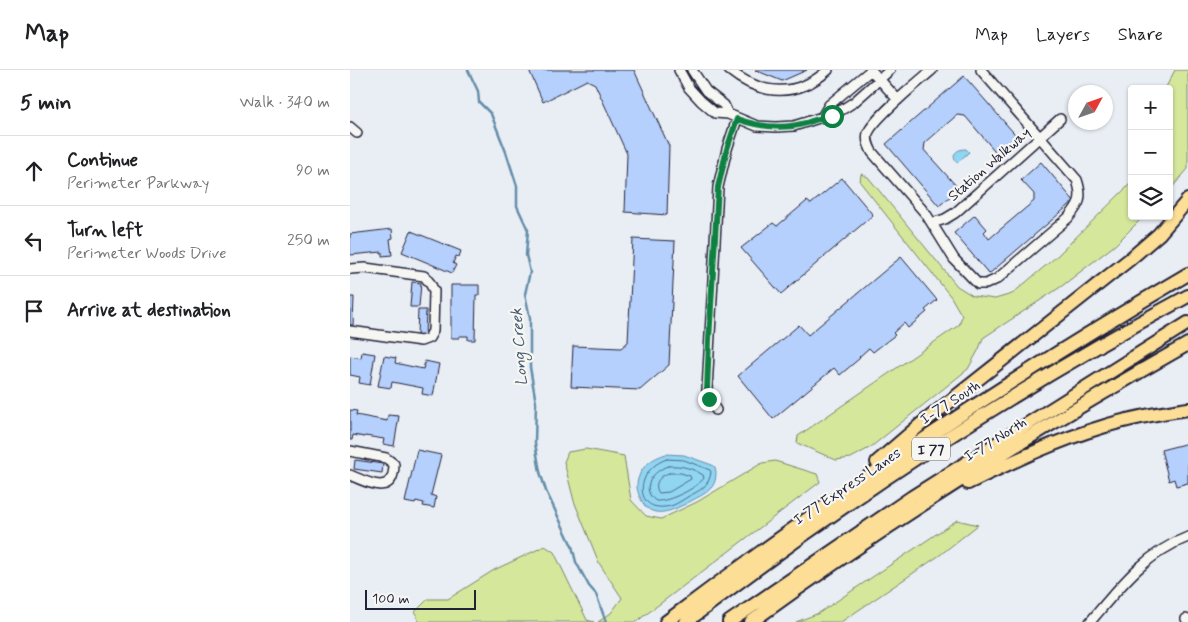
<!DOCTYPE html>
<html lang="en">
<head>
<meta charset="utf-8">
<style>
	body { margin:0; font-family:Mynerve,sans-serif; background:#f2f2f2; color:#202124 }
	.controls { position:absolute; right:15px; top:15px; display:grid; overflow:hidden; border-radius:5px; box-shadow:0 1px 4px #0004 }
	.controls button { width:45px; height:45px; display:grid; place-items:center; padding:0; border:0; border-bottom:1px solid #e0e0e0; background:#fff; color:#202124; font:25px sans-serif }
	.compass { position:absolute; left:718px; top:15px; width:45px; height:45px; border-radius:50%; background:#fff; box-shadow:0 1px 4px #0004; rotate:50deg }
	.scale { position:absolute; left:15px; bottom:12px; width:111px; box-sizing:border-box; padding-left:5px; border:2px solid #22223b; border-top:0; font-size:14px; line-height:18px; white-space:nowrap; color:#22223b; -webkit-text-stroke:4px #f6f6f2; paint-order:stroke }
	.stop { position:absolute; width:15px; height:15px; margin:-11px; border:4px solid #0b8043; border-radius:50%; background:#fff }
	.stop.end { background:#0b8043; border-color:#fff; box-shadow:0 1px 5px #0008 }
	.list { margin:0; padding:0; list-style:none }
	h2 { display:flex; justify-content:space-between; align-items:center; height:65px; margin:0; padding:0 20px; font-size:21px }
	h2 small { font-size:16px; font-weight:400; color:#757577 }
	.list li { display:grid; grid-template-columns:32px 1fr auto; gap:15px; align-items:center; box-sizing:border-box; height:70px; padding:0 20px; border-top:1px solid #e0e0e0 }
	.list b { display:block; font-size:19px; white-space:nowrap }
	.list p { margin:0; font-size:16px; white-space:nowrap; color:#757577 }
	.list em { font-size:16px; font-style:normal; color:#757577 }
	.icon { flex:none; width:28px; height:28px; fill:none; stroke:currentColor; stroke-width:2; stroke-linecap:round; stroke-linejoin:round }
	.map { position:relative; flex:none; width:838px; height:552px; overflow:hidden }
	header { display:flex; align-items:center; gap:30px; box-sizing:border-box; height:70px; padding:0 25px; background:#fff; border-bottom:1px solid #e0e0e0 }
	header strong { font-size:24px }
	nav { display:flex; gap:28px; margin-inline-start:auto; font-size:18px }
	main { display:flex }
	aside { flex:1; background:#fff }
	.map>svg:first-child { display:block }
	.green { fill:#d4e79b; stroke:#7b846b }
	.water { fill:#90d5f2; stroke:#648da9 }
	.lines { fill:none; stroke-linecap:round; stroke-linejoin:round }
	.shore { stroke:#4e6a84; stroke-width:1 }
	.stream { stroke:#648da9; stroke-width:2.5 }
	.building { fill:#b5d0fd; stroke:#22223b }
	.minor-casing { stroke:#22223b; stroke-width:12 }
	.highway-casing { stroke:#22223b; stroke-width:16 }
	.minor { stroke:#f6f6f2; stroke-width:9 }
	.highway { stroke:#fdde96; stroke-width:12 }
	.route { stroke:#0b8043; stroke-width:6 }
	.labels { text-anchor:middle; stroke-width:4.5; stroke-linejoin:round; paint-order:stroke }
	.shield { fill:#f6f6f2; stroke:#626272; stroke-width:1 }
	.shield-label { font-size:14px; font-weight:bold; fill:#22223b }
	.street-label { font-size:15px; fill:#22223b; stroke:#f6f6f2 }
	.water-label { font-size:16px; font-style:italic; fill:#435872; stroke:#f6f6f2 }
</style>
</head>
<body>
<header>
<strong>Map</strong>
<nav><a>Map</a><a>Layers</a><a>Share</a></nav>
</header>
<main>
<aside>
<h2>5 min<small>Walk · 340 m</small></h2>
<ul class="list">
<li><svg class="icon" aria-label="ahead" viewBox="0 0 24 24"><path d="M12 20V5M6 11l6-6 6 6"/></svg><div><b>Continue</b><p>Perimeter Parkway</p></div><em>90 m</em></li>
<li><svg class="icon" aria-label="left" viewBox="0 0 24 24"><path d="M17 20v-9H6M10 6l-5 5 5 5"/></svg><div><b>Turn left</b><p>Perimeter Woods Drive</p></div><em>250 m</em></li>
<li><svg class="icon" aria-label="arrive" viewBox="0 0 24 24"><path d="M6 21V4h12l-3 4 3 4H6"/></svg><div><b>Arrive at destination</b></div></li>
</ul>
</aside>
<div class="map">
<svg width="838" height="552" viewBox="0 0 838 552">
	<rect width="100%" height="100%" fill="#e9eef4"/>
	<filter id="ink" filterUnits="userSpaceOnUse"><feTurbulence type="fractalNoise" baseFrequency=".02" numOctaves="2"/><feDisplacementMap in="SourceGraphic" scale="10" xChannelSelector="R" yChannelSelector="G"/><feConvolveMatrix kernelMatrix="1 2 1 2 8 2 1 2 1" color-interpolation-filters="sRGB"/></filter>
	<g filter="url(#ink)">
		<path class="green" d="M825 0H838V99L819 121V19H815Z
			M511 104 518 107 607 216 623 226 645 229 662 224 707 186 782 112V146H794L765 175 712 216 633 268 629 279 618 299 521 377 501 388 486 390 447 373 448 366 609 255 612 246 601 227 510 112Z
			M236 379 274 386 281 430 296 446 311 449 347 432 412 393 425 391 467 404 470 412 286 552H248L261 543 272 528 249 493 224 431 214 392 218 382Z
			M607 450 628 455 590 485 491 552H446L469 543Z
			M195 476 204 482 237 550 244 552H69L65 542 78 529H98L144 500Z"/>
		<path class="water" d="M616 79 619 82 607 93C600 84 607 79 616 79Z
			M316 384 334 385 362 395 365 397C367 403 366 413 361 418 356 424 348 427 341 431 324 440 300 453 290 427 287 421 286 415 288 409 292 395 303 388 316 384Z"/>
		<g class="lines">
			<path class="shore" d="M317 389 334 390 360 400 361 402C359 416 351 420 339 426 331 431 323 437 314 437 284 440 285 399 317 389Z
				M318 396C331 395 342 398 353 405L354 408C347 418 319 432 306 431 289 420 303 400 318 396Z
				M319 403H331L340 406 341 409 319 422 309 423C303 414 309 406 319 403Z"/>
			<path class="stream" d="M118 0 128 21 129 32 141 44 156 82 167 116V136L178 160 176 185 180 202 175 224 180 248V297L186 333 185 373 190 402 196 421 222 476 226 492 239 516 246 524 256 552"/>
		</g>
		<path class="building" d="M179 0H284L319 76 317 145 275 142 277 84 245 14 237 10 193 32Z
			M405 0H457L432 11Z
			M614 6 670 70 650 87 615 46 607 45 575 73 574 80 609 119 589 136 536 74Z
			M691 92 724 131 639 204 604 163 625 145 637 159 634 162 639 169 684 131V124L671 110Z
			M492 108 523 145 431 224 391 178 423 153 427 156 457 131 461 134Z
			M42 159 43 168 40 169 42 185 32 186V182L0 185V164Z
			M61 161 111 181 109 187 106 186 103 193 106 195 102 203 52 182Z
			M283 169 325 171 319 295 290 320 221 317 223 276 271 278 278 272Z
			M551 187 587 230 575 240 577 242 558 258 554 253 543 263 545 265 523 282 519 278 509 287 510 288 490 305 484 298 423 349 388 306 449 255 458 265Z
			M62 212 71 213 69 237H60Z
			M101 215H129V225H126L125 270H118V266H109V268H101Z
			M0 227H4L3 255H0Z
			M68 240H76L75 266H67Z
			M12 282 25 284 20 315 9 313 10 307 0 305V286L11 288Z
			M34 286 46 288 45 293 73 299 75 291 89 294 83 326 72 324 73 318 42 312 41 318 28 316Z
			M0 340 7 341 6 345 37 351 38 345 49 346 44 376 33 374 34 369 15 366V367L3 365 2 370H0Z
			M838 373V413L826 416 824 409 819 411 811 380Z
			M67 380 91 385 81 425 86 427 84 438 73 436 74 433 66 431 65 434 55 432Z
			M5 390 33 394 32 403 4 399Z"/>
		<g class="lines">
			<defs>
				<path id="minor" d="M329 0 339 18 351 31 365 43 378 44 407 56 426 57 444 56 472 47 482 46 504 32 540 0
					M342 0 356 21 374 35 378 44
					M379 0C411 26 447 28 478 0
					M582 0C568 12 524 48 518 63 516 70 519 76 522 82L576 144 604 189 628 214H636L647 209 718 148C730 134 733 128 727 110L631 0
					M472 47 479 35 521 0 548 30
					M0 57 7 63
					M582 153 595 149 605 143 710 49
					M0 199 15 198 74 206 80 213 84 221 83 261 79 268 71 271 0 261
					M366 340 359 329 357 320 368 117 377 79 387 49
					M0 381 36 388 44 394C44 427 19 413 0 405
					M836 549 838 550
					M740 552C768 519 795 483 838 467"/>
				<path id="highway" d="M527 392 570 355 780 189 809 164 838 130
					M618 413C662 392 705 371 752 357 780 348 809 343 838 339
					M316 552C483 426 657 310 838 204
					M336 552C494 430 662 321 838 226
					M379 552 562 427 838 253
					M401 552C541 450 688 359 838 274"/>
			</defs>
			<use href="#minor" class="minor-casing"/>
			<use href="#highway" class="highway-casing"/>
			<use href="#minor" class="minor"/>
			<use href="#highway" class="highway"/>
		</g>
	</g>
	<g class="lines" filter="url(#ink)">
		<path class="route" d="M359 329 357 320 359 270 368 117 377 79 387 49C410 57 432 60 456 53 465 50 472 47 482 46"/>
	</g>
	<g class="labels">
		<rect class="shield" x="562" y="367.5" width="38" height="23" rx="4"/>
		<g class="shield-label">
			<text x="581" y="384">I 77</text>
		</g>
		<g class="street-label">
			<text transform="translate(639 94) rotate(-41)" y="5">Station Walkway</text>
			<text transform="translate(600 332) rotate(-33)" y="5">I-77 South</text>
			<text transform="translate(645 369) rotate(-32)" y="5">I-77 North</text>
			<text transform="translate(497 416) rotate(-34)" y="5">I 77 Express Lanes</text>
		</g>
		<g class="water-label">
			<text transform="translate(168 277) rotate(-94)" y="6">Long Creek</text>
		</g>
	</g>
</svg>
<div class="controls">
<button>+</button>
<button>−</button>
<button><svg class="icon" aria-label="layers" viewBox="0 0 24 24"><path d="M12 4l9 5-9 5-9-5zM3 14l9 5 9-5"/></svg></button>
</div>
<svg class="compass" viewBox="-18 -18 36 36"><path d="M0-13l5 13h-10z" fill="#e53935"/><path d="M0 13l5-13h-10z" fill="#757577"/></svg>
<div class="scale">100 m</div>
<div class="stop" style="left:482px;top:46px"></div>
<div class="stop end" style="left:359px;top:329px"></div>
</div>
</main>
</body>
</html>
